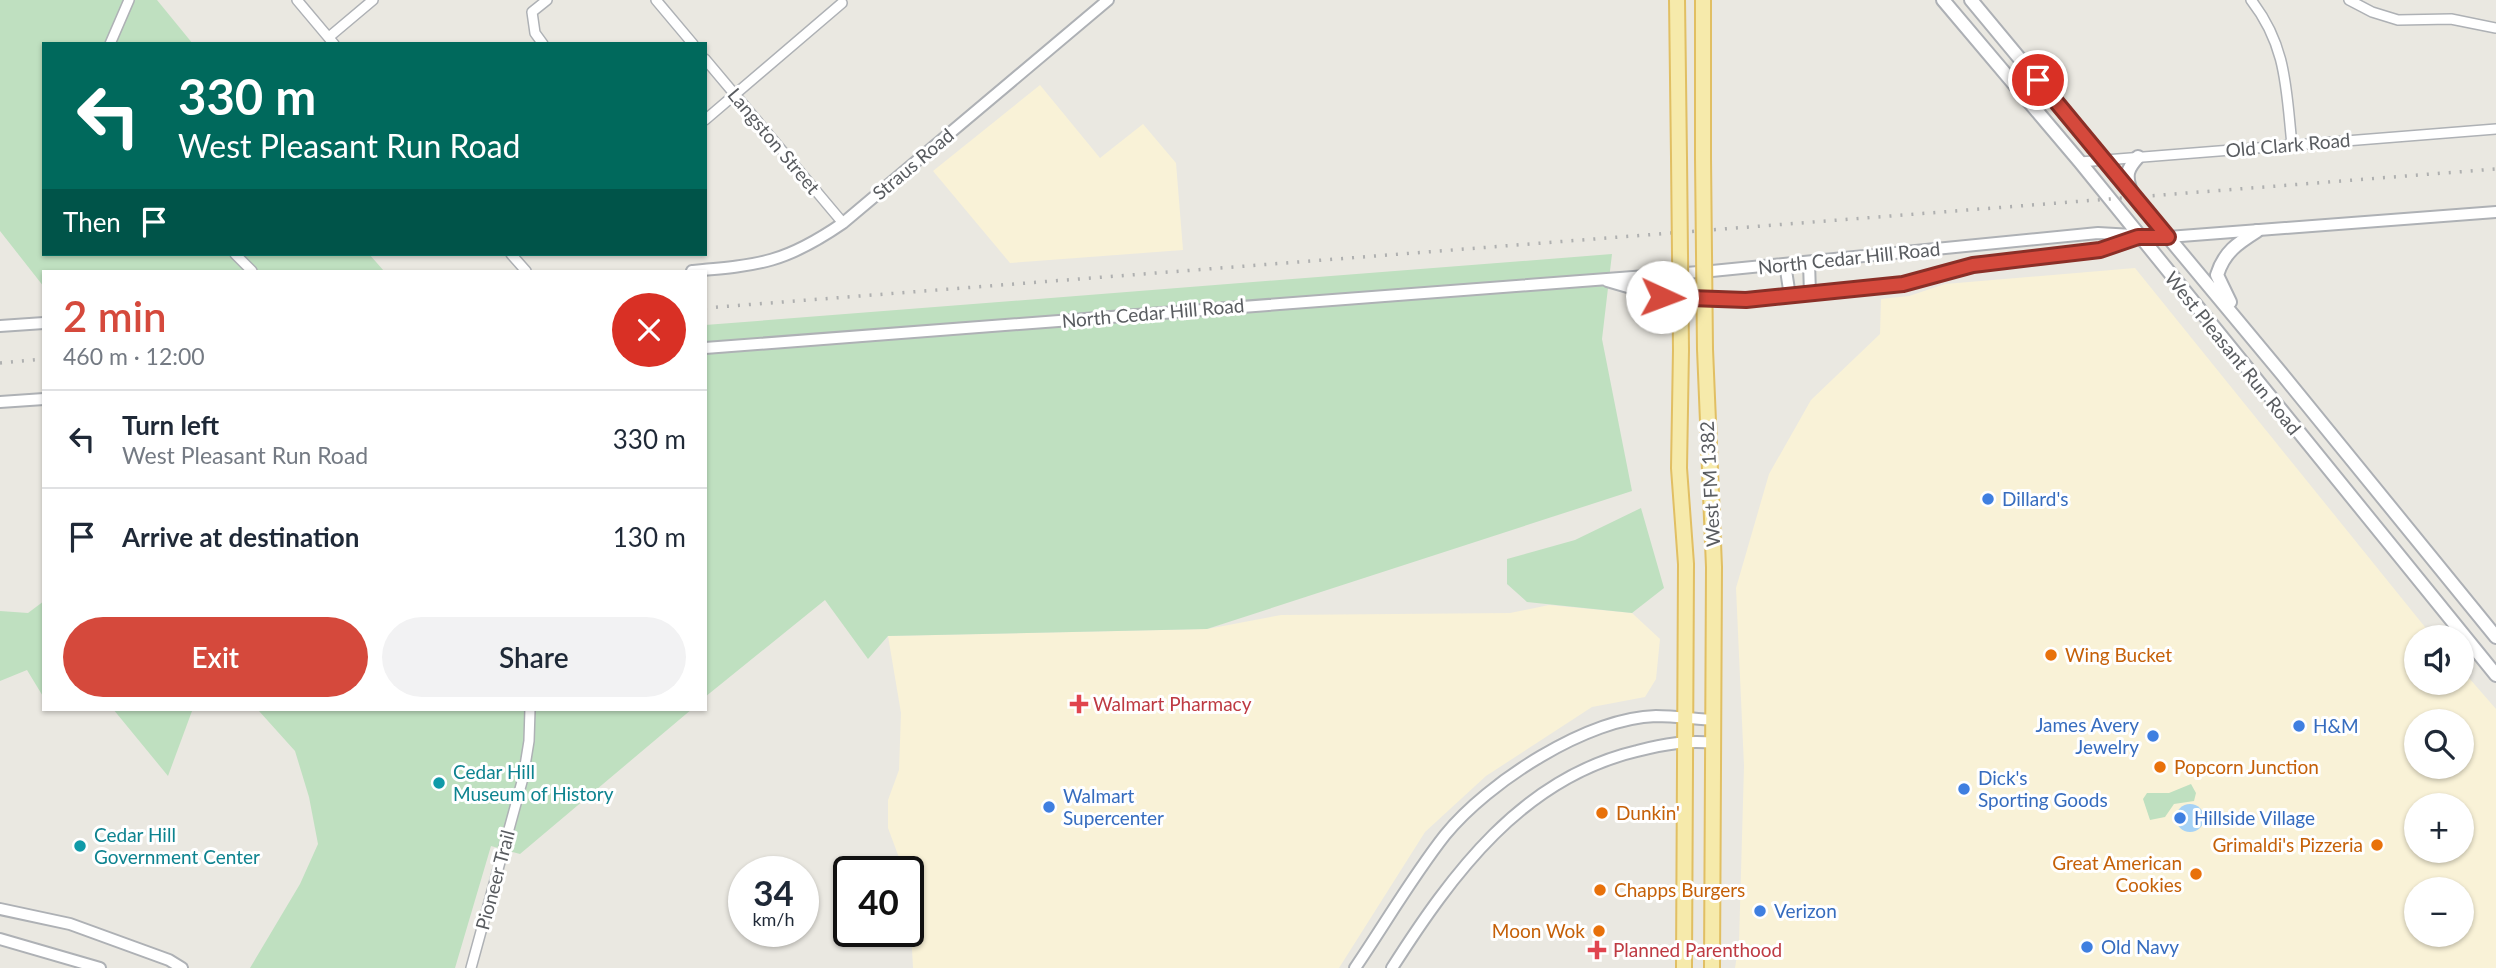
<!DOCTYPE html>
<html lang="en">
<head>
<meta charset="utf-8">
<style>
  :root { --surface:#fff; --page:#f2f2f3; --text:#1f2937; --muted:#747a83; --line:#e0e1e3; --accent:#d5493c }
  body { margin:0; font-family:Lato,sans-serif; background:var(--page); color:var(--text); height:100vh; display:flex; flex-direction:column; font-size:26px; white-space:nowrap }
  * { box-sizing:border-box; margin:0 }
  p { font-size:23px; color:var(--muted) }
  .icon { flex:none; width:38px; height:38px; fill:none; stroke:currentColor; stroke-width:2; stroke-linecap:round; stroke-linejoin:round }
  .map { position:relative; flex:1; overflow:hidden }
  .sheet { position:absolute; left:42px; top:270px; width:665px; height:441px; display:flex; flex-direction:column; background:var(--surface); border-radius:0px; box-shadow:0 2px 5px #0004 }
  .sheet>* { flex:none }
  .banner { position:absolute; left:42px; top:42px; width:665px; height:214px; border-radius:0px; box-shadow:0 2px 5px #0004; background:#00695c; color:#fff; overflow:hidden }
  .tools { position:absolute; left:2404px; top:625px; display:grid; gap:14px }
  .tools a { display:grid; place-items:center; width:70px; height:70px; border-radius:50%; background:var(--surface); box-shadow:0 2px 5px #0004; font-size:35px }
  .speed { position:absolute; left:728px; top:856px; display:flex; gap:14px; font-size:35px; font-weight:700; text-align:center }
  .speed>* { display:grid; place-content:center; width:91px; height:91px; border-radius:50%; background:var(--surface); box-shadow:0 2px 5px #0004; line-height:1 }
  .speed small { font-size:18px; font-weight:400 }
  .speed .limit { border:4px solid #111; border-radius:10px; background:#fff; color:#111 }
  .pin { position:absolute; display:grid; place-items:center; width:60px; height:60px; color:#fff; margin:-30px; border:4px solid #fff; border-radius:50%; box-shadow:0 2px 7px #0007 }
  .me { position:absolute; width:77px; margin:-38px; rotate:92deg; stroke-linejoin:round; filter:drop-shadow(0 0 5px #0008) }
  .turn { display:flex; align-items:center; gap:24px; height:147px; padding:0 21px; font-size:32px }
  .turn .icon { width:91px; height:91px; stroke-width:2.5 }
  .turn b { display:block; font-size:49px; line-height:60px }
  .then { display:flex; align-items:center; height:66px; padding:0 21px; background:#0003; gap:14px; font-size:26px }
  .round { display:grid; place-items:center; flex:none; width:74px; height:74px; border-radius:37px; background:var(--page) }
  .head { display:flex; align-items:center; justify-content:space-between; height:119px; padding:0 21px }
  h1 { font-size:42px; font-weight:600; line-height:52px; color:var(--accent) }
  .cta { display:flex; gap:14px; margin-top:auto; padding:14px 21px }
  .cta a { flex:1; height:80px; border-radius:42px; background:var(--accent); color:#fff; font-size:28px; font-weight:600; line-height:80px; text-align:center }
  .cta a+a { background:var(--page); color:var(--text) }
  ul { padding:0; list-style:none }
  li { display:flex; align-items:center; gap:21px; height:98px; padding:0 21px; border-top:2px solid var(--line) }
  li div { flex:1 }
  li b { display:block; font-size:26px }
  li em { font-style:normal }
  .map>svg:first-child { display:block }
  .commercial { fill:#f9f2d7; fill-rule:evenodd }
  .green { fill:#bfe0c0 }
  .water { fill:#a6d2f5 }
  .lines { fill:none; stroke-linecap:round; stroke-linejoin:round }
  .minor-casing { stroke:#aeb1b5; stroke-width:12 }
  .tertiary-casing { stroke:#aeb1b5; stroke-width:14 }
  .secondary-casing { stroke:#adb0b5; stroke-width:16 }
  .primary-casing { stroke:#e1bf63; stroke-width:18 }
  .minor { stroke:#fff; stroke-width:9 }
  .tertiary { stroke:#fff; stroke-width:10 }
  .secondary { stroke:#fff; stroke-width:12 }
  .primary { stroke:#f6eaab; stroke-width:14 }
  .rail { stroke:#afb0b0; stroke-width:3.5; stroke-dasharray:2 9; stroke-linecap:butt }
  .primary-bridge-casing { stroke:#e1bf63; stroke-width:18; stroke-linecap:butt }
  .primary-bridge { stroke:#f6eaab; stroke-width:14 }
  .route-casing { stroke:#8a2f27; stroke-width:18 }
  .route { stroke:#d5493c; stroke-width:12 }
  .shop-dot { fill:#3f7fe0; stroke:#fff; stroke-width:2.5 }
  .food-dot { fill:#e8710a; stroke:#fff; stroke-width:2.5 }
  .health-dot { fill:#e0444e; stroke:#fff; stroke-width:2.5 }
  .culture-dot { fill:#0f9aa8; stroke:#fff; stroke-width:2.5 }
  .labels { text-anchor:middle; stroke-width:6; stroke-linejoin:round; paint-order:stroke }
  .street-label { font-size:19px; fill:#595c60; stroke:#fff }
  .shop-label { font-size:19px; fill:#366cbe; stroke:#fff; text-anchor:start }
  .food-label { font-size:19px; fill:#c56008; stroke:#fff; text-anchor:start }
  .health-label { font-size:19px; fill:#be3a42; stroke:#fff; text-anchor:start }
  .culture-label { font-size:19px; fill:#0d838f; stroke:#fff; text-anchor:start }
</style>
</head>
<body>
<div class="map">
<svg width="2496" height="968" viewBox="0 0 2496 968">
  <rect width="100%" height="100%" fill="#eae8e1"/>
  <path class="commercial" d="M1040,85L1100,158L1143,124L1176,163L1183,250L1010,263L933,171Z
    M2135,268L2433,637H2417V682H2462V670L2496,709V968H1735L1739,943L1744,766L1736,588L1769,474L1811,400L1880,334L1881,299L1909,296L1945,284ZM2417,721H2462V766H2417ZM2417,805H2462V850H2417ZM2417,889H2462V934H2417Z
    M1549,605L1632,613L1660,639L1656,679L1645,697L1592,707L1486,776L1425,832L1339,968H913L908,872L904,871L888,828V800L899,770L901,713L888,636L1207,629L1281,615L1510,613Z"/>
  <path class="green" d="M0,0H157L193,44H44V254H369L384,271H44V287L0,231Z
    M1612,254L1602,339L1632,491L1207,629L888,636L868,659L825,600L705,697V325Z
    M1641,508L1664,588L1632,613L1527,602L1507,584V559L1575,540Z
    M44,601V698L27,670L0,681V611L28,613Z
    M113,709H692L520,854L491,846L455,968H250L300,884L318,844L309,797L295,751L259,711H192L168,776Z
    M2191,784L2196,793L2194,801L2174,804L2165,817L2150,820L2143,799L2147,793H2169Z"/>
  <path class="water" d="M2176 818a14 14 0 1 1 28 0a14 14 0 1 1-28 0Z"/>
  <g class="lines">
    <defs>
      <path id="minor" d="M297,0L334,44
        M656,0L693,44
        M2251,0C2287,46 2286,89 2292,145
        M2349,0L2372,12L2398,20L2451,19L2496,28
        M329,37L373,0
        M110,44L129,0
        M543,44L535,33L532,12L547,0
        M705,59L843,223
        M705,120L842,3
        M2080,162L2496,129
        M235,254L252,271
        M511,254L526,271
        M471,968L523,778L529,741L530,709"/>
      <path id="tertiary" d="M1809,262L1810,294
        M1785,264L1790,296
        M692,271C760,265 785,263 843,223L1108,0
        M1607,281L1662,297L1746,301L1903,284L1973,265L2100,250L2132,239
        M0,326L44,323
        M705,348L1712,271L2098,233L2168,237L2496,212
        M0,402L44,399
        M0,909L70,924L169,960L182,968
        M0,939L100,968
        M1355,968C1385,924 1412,877 1445,835C1488,782 1587,718 1656,716C1675,716 1695,719 1715,720
        M1392,968C1452,874 1522,778 1637,751C1664,744 1687,740 1715,743"/>
      <path id="secondary" d="M1943,0L2080,162L2496,675
        M1971,0L2282,374L2496,637
        M2131,191C2125,175 2127,169 2138,157
        M2230,302L2217,275C2224,252 2238,243 2257,231"/>
      <path id="primary" d="M1677,0L1679,157
        M1703,0V158
        M1705,349L1714,567L1712,968
        M1681,350L1679,468L1686,564L1684,968"/>
    </defs>
    <use href="#minor" class="minor-casing"/>
    <use href="#tertiary" class="tertiary-casing"/>
    <use href="#secondary" class="secondary-casing"/>
    <use href="#primary" class="primary-casing"/>
    <use href="#minor" class="minor"/>
    <use href="#tertiary" class="tertiary"/>
    <use href="#secondary" class="secondary"/>
    <use href="#primary" class="primary"/>
    <path class="rail" d="M705,308L2496,169
      M0,363L44,359"/>
    <defs>
      <path id="primary-bridge" d="M1679,157L1681,350
        M1703,158L1705,349"/>
    </defs>
    <use href="#primary-bridge" class="primary-bridge-casing"/>
    <use href="#primary-bridge" class="primary-bridge"/>
  </g>
  <g class="lines">
    <defs>
      <path id="route" d="M1662,297L1746,300L1903,284L1973,265L2100,250L2138,237H2168L2038,80"/>
    </defs>
    <use href="#route" class="route-casing"/>
    <use href="#route" class="route"/>
  </g>
  <g class="shop-dot">
    <circle cx="1988" cy="499" r="7"/>
    <circle cx="2299" cy="726" r="7"/>
    <circle cx="2153" cy="736" r="7"/>
    <circle cx="1964" cy="789" r="7"/>
    <circle cx="1049" cy="807" r="7"/>
    <circle cx="2180" cy="818" r="7"/>
    <circle cx="1760" cy="911" r="7"/>
    <circle cx="2087" cy="947" r="7"/>
  </g>
  <g class="food-dot">
    <circle cx="2051" cy="655" r="7"/>
    <circle cx="2160" cy="767" r="7"/>
    <circle cx="1602" cy="813" r="7"/>
    <circle cx="2377" cy="845" r="7"/>
    <circle cx="2196" cy="874" r="7"/>
    <circle cx="1600" cy="890" r="7"/>
    <circle cx="1599" cy="931" r="7"/>
  </g>
  <g class="health-dot">
    <path d="M1075.5 693.5h7v7h7v7h-7v7h-7v-7h-7v-7h7z"/>
    <path d="M1593.5 939.5h7v7h7v7h-7v7h-7v-7h-7v-7h7z"/>
  </g>
  <g class="culture-dot">
    <circle cx="439" cy="783" r="7"/>
    <circle cx="80" cy="846" r="7"/>
  </g>
  <g class="labels">
    <g class="street-label">
      <text transform="translate(774 141) rotate(50)" y="7">Langston Street</text>
      <text transform="translate(2288 145) rotate(-5)" y="7">Old Clark Road</text>
      <text transform="translate(913 164) rotate(-40)" y="7">Straus Road</text>
      <text transform="translate(1849 258) rotate(-6)" y="7">North Cedar Hill Road</text>
      <text transform="translate(1153 313) rotate(-5)" y="7">North Cedar Hill Road</text>
      <text transform="translate(2233 353) rotate(51)" y="7">West Pleasant Run Road</text>
      <text transform="translate(1710 484) rotate(-93)" y="7">West FM 1382</text>
      <text transform="translate(495 880) rotate(-75)" y="7">Pioneer Trail</text>
    </g>
    <g class="shop-label">
      <text x="2002" y="506">Dillard's</text>
      <text x="2139" y="732" text-anchor="end">James Avery<tspan x="2139" dy="22">Jewelry</tspan></text>
      <text x="2313" y="733">H&amp;M</text>
      <text x="1978" y="785">Dick's<tspan x="1978" dy="22">Sporting Goods</tspan></text>
      <text x="1063" y="803">Walmart<tspan x="1063" dy="22">Supercenter</tspan></text>
      <text x="2194" y="825">Hillside Village</text>
      <text x="1774" y="918">Verizon</text>
      <text x="2101" y="954">Old Navy</text>
    </g>
    <g class="food-label">
      <text x="2065" y="662">Wing Bucket</text>
      <text x="2174" y="774">Popcorn Junction</text>
      <text x="1616" y="820">Dunkin'</text>
      <text x="2363" y="852" text-anchor="end">Grimaldi's Pizzeria</text>
      <text x="2182" y="870" text-anchor="end">Great American<tspan x="2182" dy="22">Cookies</tspan></text>
      <text x="1614" y="897">Chapps Burgers</text>
      <text x="1585" y="938" text-anchor="end">Moon Wok</text>
    </g>
    <g class="health-label">
      <text x="1093" y="711">Walmart Pharmacy</text>
      <text x="1613" y="957">Planned Parenthood</text>
    </g>
    <g class="culture-label">
      <text x="453" y="779">Cedar Hill<tspan x="453" dy="22">Museum of History</tspan></text>
      <text x="94" y="842">Cedar Hill<tspan x="94" dy="22">Government Center</tspan></text>
    </g>
  </g>
</svg>
<div class="tools">
<a><svg class="icon" aria-label="sound" viewBox="0 0 24 24"><path d="M4 9h4l5-4v14l-5-4H4zM17 9q2 3 0 6"/></svg></a>
<a><svg class="icon" aria-label="search" viewBox="0 0 24 24"><circle cx="10" cy="10" r="6"/><path d="M15 15l6 6"/></svg></a>
<a>+</a>
<a>−</a>
</div>
<div class="speed"><div>34<small>km/h</small></div><div class="limit">40</div></div>
<div class="pin" style="left:2038px;top:80px;background:#d93025"><svg class="icon" aria-label="arrive" viewBox="0 0 24 24"><path d="M6 21V4h12l-3 4 3 4H6"/></svg></div>
<svg class="me" style="left:1662px;top:297px" viewBox="-20 -20 40 40"><circle r="19" fill="#fff"/><path d="M0-13L10 11 0 6-10 11z" fill="#d5493c"/></svg>
<div class="banner">
<div class="turn"><svg class="icon" aria-label="left" viewBox="0 0 24 24"><path d="M17 20v-9H6M10 6l-5 5 5 5"/></svg><div><b>330 m</b>West Pleasant Run Road</div></div>
<div class="then">Then<svg class="icon" aria-label="arrive" viewBox="0 0 24 24"><path d="M6 21V4h12l-3 4 3 4H6"/></svg></div>
</div>
<section class="sheet">
<div class="head"><div><h1>2 min</h1><p>460 m · 12:00</p></div><a class="round" style="background:#d93025;color:#fff"><svg class="icon" aria-label="close" viewBox="0 0 24 24"><path d="M6 6l12 12M18 6L6 18"/></svg></a></div>
<ul>
<li><svg class="icon" aria-label="left" viewBox="0 0 24 24"><path d="M17 20v-9H6M10 6l-5 5 5 5"/></svg><div><b>Turn left</b><p>West Pleasant Run Road</p></div><em>330 m</em></li>
<li><svg class="icon" aria-label="arrive" viewBox="0 0 24 24"><path d="M6 21V4h12l-3 4 3 4H6"/></svg><div><b>Arrive at destination</b></div><em>130 m</em></li>
</ul>
<div class="cta"><a>Exit</a><a>Share</a></div>
</section>
</div>
</body>
</html>
